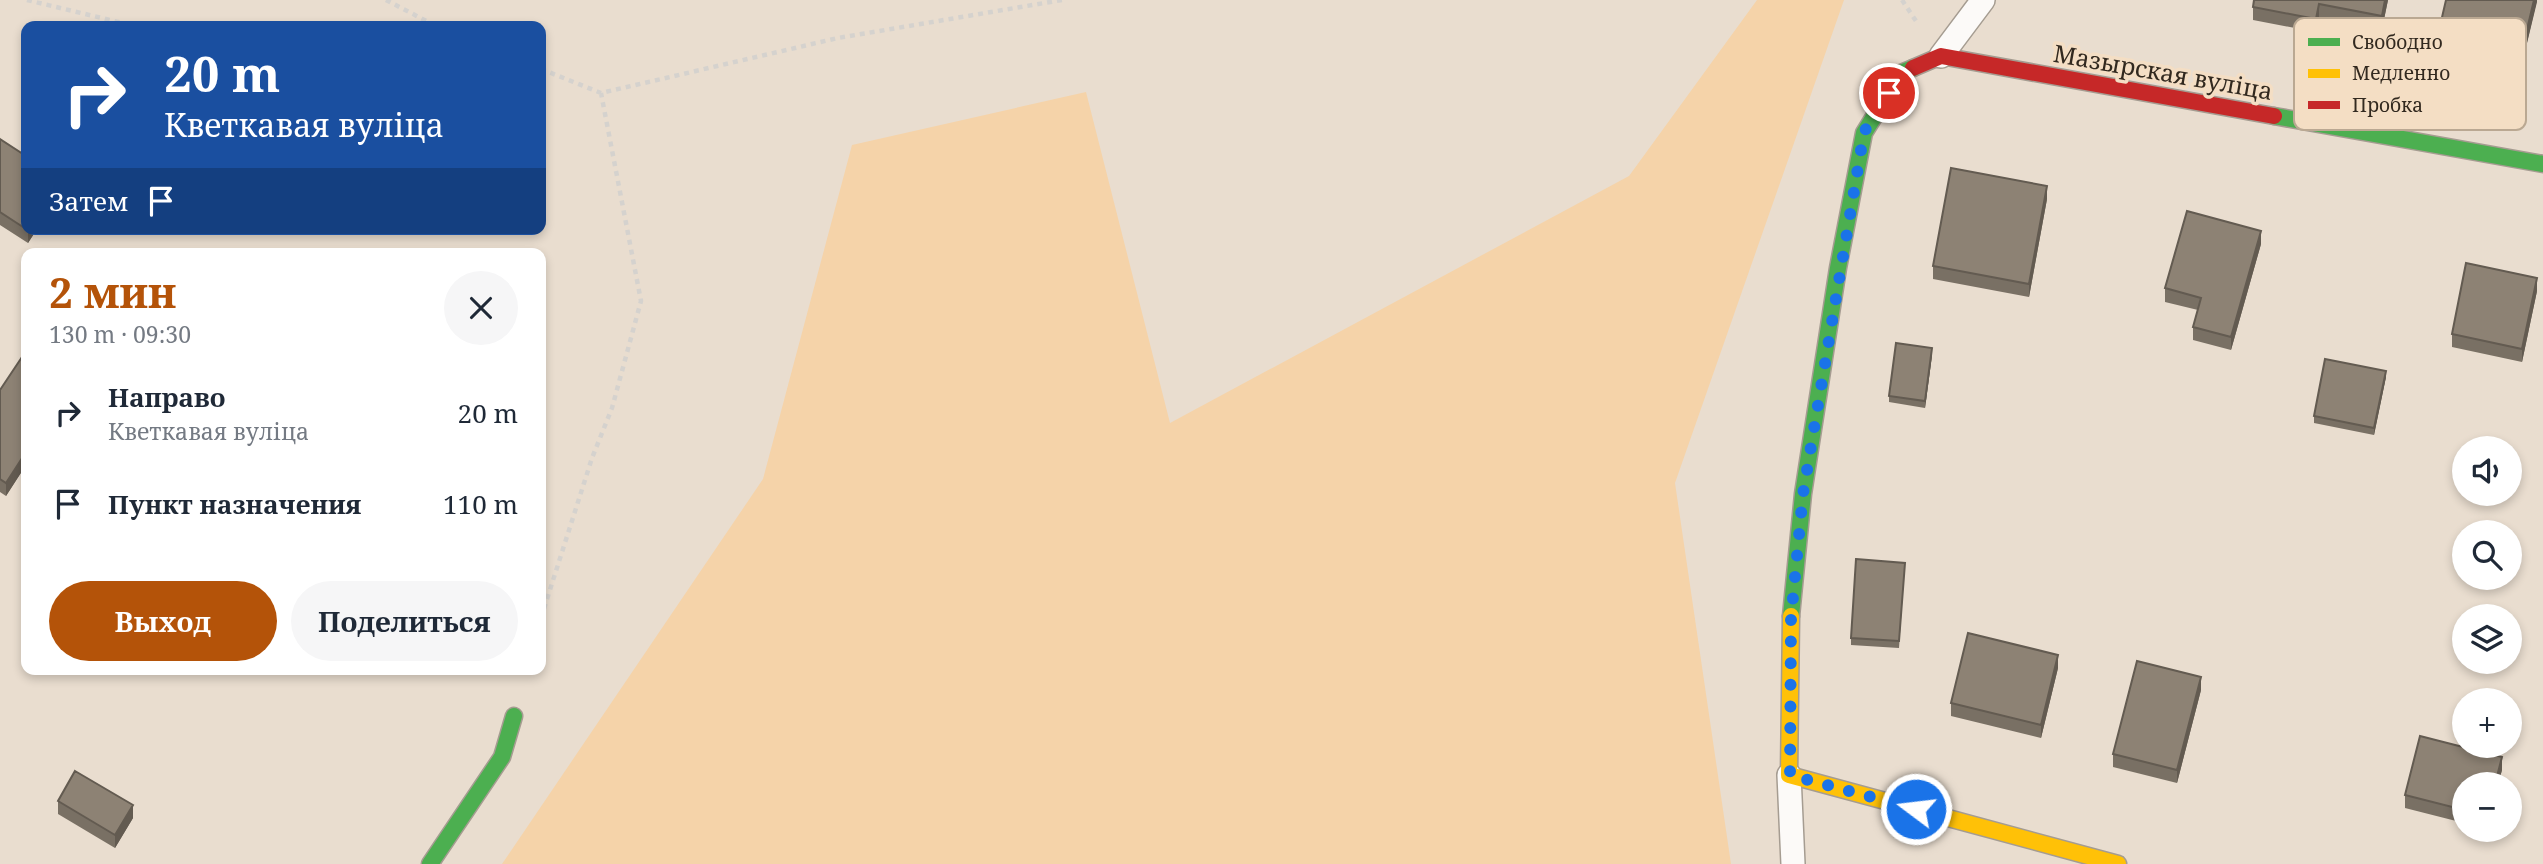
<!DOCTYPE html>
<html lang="ru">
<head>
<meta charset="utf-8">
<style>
  :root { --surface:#fff; --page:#f6f6f7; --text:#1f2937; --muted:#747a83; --accent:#b45309 }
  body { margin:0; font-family:"Noto Serif",serif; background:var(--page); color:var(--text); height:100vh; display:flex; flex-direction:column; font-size:26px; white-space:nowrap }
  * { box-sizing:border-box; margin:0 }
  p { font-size:23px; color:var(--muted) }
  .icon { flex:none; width:38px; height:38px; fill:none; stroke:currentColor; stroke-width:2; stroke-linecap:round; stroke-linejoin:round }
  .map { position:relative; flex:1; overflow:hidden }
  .details { position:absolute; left:21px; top:248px; width:525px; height:427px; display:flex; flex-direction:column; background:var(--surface); border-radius:14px; box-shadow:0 4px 10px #0003 }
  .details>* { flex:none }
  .top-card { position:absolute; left:21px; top:21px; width:525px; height:214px; border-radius:14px; box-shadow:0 4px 10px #0003; background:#1a4fa0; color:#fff; overflow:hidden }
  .buttons { position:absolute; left:2452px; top:436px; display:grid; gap:14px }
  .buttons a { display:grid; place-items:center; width:70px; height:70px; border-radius:50%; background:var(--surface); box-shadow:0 4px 10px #0003; font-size:35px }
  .pin { position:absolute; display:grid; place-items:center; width:60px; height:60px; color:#fff; margin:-30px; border:4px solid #fff; border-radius:50%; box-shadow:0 2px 7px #0007 }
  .me { position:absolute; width:77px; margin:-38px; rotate:285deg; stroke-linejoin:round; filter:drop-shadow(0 0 5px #0008) }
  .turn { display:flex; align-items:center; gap:24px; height:147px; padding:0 28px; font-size:32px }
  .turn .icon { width:91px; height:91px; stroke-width:2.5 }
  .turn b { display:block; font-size:49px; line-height:60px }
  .then { display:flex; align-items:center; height:66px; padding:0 28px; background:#0003; gap:14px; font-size:26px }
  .round { display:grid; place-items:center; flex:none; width:74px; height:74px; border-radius:37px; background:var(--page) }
  .head { display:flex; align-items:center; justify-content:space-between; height:119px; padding:0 28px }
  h1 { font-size:42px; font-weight:700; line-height:52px; color:var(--accent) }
  .button { display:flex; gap:14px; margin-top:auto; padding:14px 28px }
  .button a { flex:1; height:80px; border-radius:42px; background:var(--accent); color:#fff; font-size:28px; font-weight:700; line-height:80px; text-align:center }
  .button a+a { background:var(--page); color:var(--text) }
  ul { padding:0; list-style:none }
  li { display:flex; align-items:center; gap:21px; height:91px; padding:0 28px }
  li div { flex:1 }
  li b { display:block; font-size:26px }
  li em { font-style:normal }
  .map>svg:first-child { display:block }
  .green { fill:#f5d3a9 }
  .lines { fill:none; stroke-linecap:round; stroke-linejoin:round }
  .lane-casing { stroke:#a59c91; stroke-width:26 }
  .fast-casing { stroke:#a59c91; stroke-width:19 }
  .slow-casing { stroke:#a59c91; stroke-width:19 }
  .jam-casing { stroke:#a59c91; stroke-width:19 }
  .path { stroke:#d5d2ce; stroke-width:4.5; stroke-dasharray:5 5; stroke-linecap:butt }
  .lane { stroke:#fcfaf8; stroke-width:23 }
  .fast { stroke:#4caf50; stroke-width:16 }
  .slow { stroke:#ffc107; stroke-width:16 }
  .jam { stroke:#c62828; stroke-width:16 }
  .wall { fill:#797064 }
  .shaded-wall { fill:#635b51 }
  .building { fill:#8d8274; stroke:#635b51; stroke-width:2 }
  .route { stroke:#1a73e8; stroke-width:12; stroke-dasharray:0 21.6 }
  .labels { text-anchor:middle; stroke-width:7; stroke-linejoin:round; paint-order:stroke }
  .street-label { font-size:24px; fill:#32291f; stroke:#f4dec4 }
  .key { fill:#f4dec4; stroke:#baa892; stroke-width:2 }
  .key-label { font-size:19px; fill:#32291f }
</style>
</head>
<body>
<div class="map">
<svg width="2543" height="864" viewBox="0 0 2543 864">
  <rect width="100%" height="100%" fill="#e9ddcf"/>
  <path class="green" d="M1757,0H1844L1675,483L1731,864H502L763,479L852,145L1086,92L1170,423L1629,176Z"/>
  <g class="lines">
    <defs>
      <path id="lane" d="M1941,56L1983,0
        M1789,775L1793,864"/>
      <path id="fast" d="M2274,116L2543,164
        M1791,616L1803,494L1838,268L1864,133L1901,73L1913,68
        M430,864L502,757L514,716"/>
      <path id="slow" d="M1791,616L1789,775L2118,864"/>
      <path id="jam" d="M1913,68L1941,56L2274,116"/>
    </defs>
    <use href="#lane" class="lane-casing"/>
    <use href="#fast" class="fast-casing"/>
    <use href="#slow" class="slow-casing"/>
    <use href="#jam" class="jam-casing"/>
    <path class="path" d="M27,0L135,26
      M386,0L436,26
      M1902,0L1918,24
      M541,69L601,93L838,38L1062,0
      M541,618L592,458L612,408L641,301L601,93"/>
    <use href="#lane" class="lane"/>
    <use href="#fast" class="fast"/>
    <use href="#slow" class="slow"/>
    <use href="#jam" class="jam"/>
  </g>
  <path class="wall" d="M2388,0L2382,29L2319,17L2316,32L2253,20V7Z
    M2537,0L2520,72L2437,53V39Z
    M0,139L26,229H37L28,243L0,225Z
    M2047,199L2029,297L1933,279V266Z
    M2261,244L2231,350L2193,340V327L2198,310L2165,302V288Z
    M2537,291L2522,362L2452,347V334Z
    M26,352V465L6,496L0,492V390Z
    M1932,355L1925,408L1889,402V396Z
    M2386,377L2374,435L2314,423V416Z
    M1905,563L1899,648L1851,645V638Z
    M2058,668L2041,738L1951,716V703Z
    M2201,690L2177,783L2113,767V754Z
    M2502,770L2498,784H2464V823L2405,808V795Z
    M58,801L133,818L115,848L58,814Z"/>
  <path class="shaded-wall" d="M2385,0H2388L2382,29V16Z
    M2534,0H2537V2L2520,72V59Z
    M2319,4V17L2316,32V19Z
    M2047,186V199L2029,297V284Z
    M29,229H37L28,243V230Z
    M2261,231V244L2231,350V337Z
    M2537,278V291L2522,362V349Z
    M1932,348V355L1925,408V401Z
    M2386,371V377L2374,435V428Z
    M26,452V465L6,496V483Z
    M2058,655V668L2041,738V725Z
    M2201,677V690L2177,783V770Z
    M2502,757V770L2498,784H2495Z
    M133,805V818L115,848V835Z"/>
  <path class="building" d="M2254,0H2385L2382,16L2319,4L2316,19L2253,7Z
    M2446,0H2534L2520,59L2437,39Z
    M0,139L26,156V229L0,212Z
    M1951,168L2047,186L2029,284L1933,266Z
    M2187,211L2261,231L2231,337L2193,327L2201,298L2165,288Z
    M2466,263L2537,278L2522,349L2452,334Z
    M1896,343L1932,348L1925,401L1889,396Z
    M26,351V452L6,483L0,479V390Z
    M2325,359L2386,371L2374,428L2314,416Z
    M1856,559L1905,563L1899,641L1851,638Z
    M1968,633L2058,655L2041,725L1951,703Z
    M2137,661L2201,677L2177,770L2113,754Z
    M2420,736L2502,757L2495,784H2464V810L2405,795Z
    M75,771L133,805L115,835L58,801Z"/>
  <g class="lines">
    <path class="route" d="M1889,93L1864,132L1803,494L1791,618L1790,775L1916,809"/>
  </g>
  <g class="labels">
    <g class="street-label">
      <text transform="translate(2163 73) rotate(10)" y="8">Мазырская вуліца</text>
    </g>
  </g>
  <rect x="2294" y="18" width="232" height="112" rx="10" class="key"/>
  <rect x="2308" y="38" width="32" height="8" fill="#4caf50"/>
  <rect x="2308" y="69" width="32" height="9" fill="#ffc107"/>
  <rect x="2308" y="101" width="32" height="8" fill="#c62828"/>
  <g class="key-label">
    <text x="2352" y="49">Свободно</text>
    <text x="2352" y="80">Медленно</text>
    <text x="2352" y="112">Пробка</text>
  </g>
</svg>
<div class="buttons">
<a><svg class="icon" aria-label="sound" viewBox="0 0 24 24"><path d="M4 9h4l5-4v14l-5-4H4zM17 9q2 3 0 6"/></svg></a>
<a><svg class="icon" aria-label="search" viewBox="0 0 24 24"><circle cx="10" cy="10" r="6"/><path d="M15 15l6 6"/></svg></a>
<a><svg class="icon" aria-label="layers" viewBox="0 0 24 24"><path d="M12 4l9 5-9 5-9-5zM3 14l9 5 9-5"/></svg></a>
<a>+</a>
<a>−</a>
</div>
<div class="pin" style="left:1889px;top:93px;background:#d93025"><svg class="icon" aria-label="arrive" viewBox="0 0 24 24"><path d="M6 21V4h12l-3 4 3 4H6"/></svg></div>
<svg class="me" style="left:1916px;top:809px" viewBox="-20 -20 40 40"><circle r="17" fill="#1a73e8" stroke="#fff" stroke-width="3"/><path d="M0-11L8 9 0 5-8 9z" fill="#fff"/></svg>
<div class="top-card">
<div class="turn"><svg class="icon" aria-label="right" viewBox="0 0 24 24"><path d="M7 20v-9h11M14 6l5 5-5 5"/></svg><div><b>20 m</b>Кветкавая вуліца</div></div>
<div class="then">Затем<svg class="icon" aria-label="arrive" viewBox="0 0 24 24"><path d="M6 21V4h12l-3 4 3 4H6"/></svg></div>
</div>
<section class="details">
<div class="head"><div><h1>2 мин</h1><p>130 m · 09:30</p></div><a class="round"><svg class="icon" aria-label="close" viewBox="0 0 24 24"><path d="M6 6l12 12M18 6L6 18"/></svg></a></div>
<ul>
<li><svg class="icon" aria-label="right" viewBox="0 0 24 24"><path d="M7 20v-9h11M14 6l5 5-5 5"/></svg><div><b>Направо</b><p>Кветкавая вуліца</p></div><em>20 m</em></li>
<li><svg class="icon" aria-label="arrive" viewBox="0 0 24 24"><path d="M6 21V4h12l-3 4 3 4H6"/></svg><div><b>Пункт назначения</b></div><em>110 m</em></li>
</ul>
<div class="button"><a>Выход</a><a>Поделиться</a></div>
</section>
</div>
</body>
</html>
